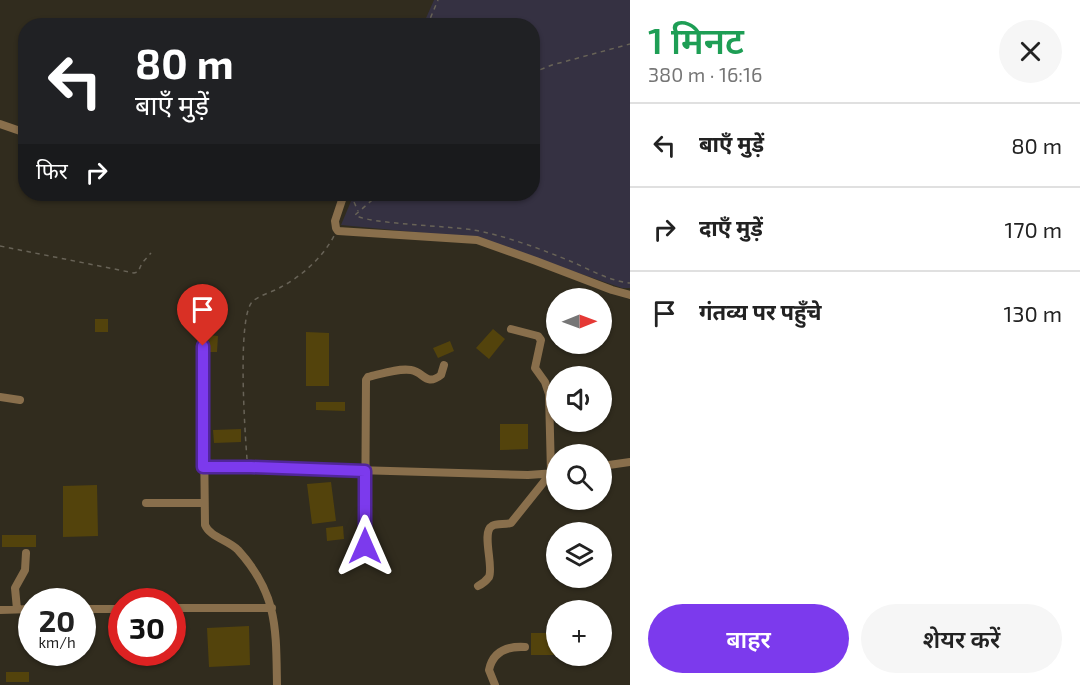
<!DOCTYPE html>
<html lang="hi">
<head>
<meta charset="utf-8">
<style>
  :root { --surface:#fff; --page:#f6f6f6; --text:#222; --muted:#767676; --line:#e0e0e0; --accent:#7c3aed }
  body { margin:0; font-family:"Exo 2","Noto Sans Devanagari",sans-serif; background:var(--page); color:var(--text); height:100vh; display:flex; flex-direction:column; font-size:22px; white-space:nowrap }
  * { box-sizing:border-box; margin:0 }
  p { font-size:20px; color:var(--muted) }
  .icon { flex:none; width:33px; height:33px; fill:none; stroke:currentColor; stroke-width:2; stroke-linecap:round; stroke-linejoin:round }
  .map { position:relative; flex:1; overflow:hidden }
  .panel { display:flex; flex-direction:column; background:var(--surface); width:450px }
  .panel>* { flex:none }
  .banner { position:absolute; left:18px; top:18px; width:522px; height:183px; border-radius:24px; box-shadow:0 2px 4px #0004; background:#202124; color:#fff; overflow:hidden }
  .needle { width:39px; rotate:89deg }
  .fabs { position:absolute; left:546px; top:288px; display:grid; gap:12px }
  .fabs a { display:grid; place-items:center; width:66px; height:66px; border-radius:50%; background:var(--surface); box-shadow:0 2px 4px #0004; font-size:30px }
  .speed { position:absolute; left:18px; top:588px; display:flex; gap:12px; font-size:30px; font-weight:700; text-align:center }
  .speed>* { display:grid; place-content:center; width:78px; height:78px; border-radius:50%; background:var(--surface); box-shadow:0 2px 4px #0004; line-height:1 }
  .speed small { font-size:15px; font-weight:400 }
  .speed .limit { border:9px solid #d22; background:#fff; color:#111 }
  .pin { position:absolute; display:grid; place-items:center; width:51px; height:51px; color:#fff; margin:-62px -26px; border-radius:50% 50% 50% 0; rotate:-45deg; box-shadow:0 0 6px #0007 }
  .pin .icon { rotate:45deg }
  .me { position:absolute; width:66px; margin:-33px; rotate:0deg; stroke-linejoin:round; filter:drop-shadow(0 0 4px #0008) }
  .turn { display:flex; align-items:center; gap:21px; height:126px; padding:0 18px; font-size:27px }
  .turn .icon { width:78px; height:78px; stroke-width:2.5 }
  .turn b { display:block; font-size:42px; line-height:51px }
  .then { display:flex; align-items:center; height:57px; padding:0 18px; background:#0003; gap:12px; font-size:22px }
  .round { display:grid; place-items:center; flex:none; width:63px; height:63px; border-radius:32px; background:var(--page) }
  .overview { display:flex; align-items:center; justify-content:space-between; height:102px; padding:0 18px }
  h1 { font-size:36px; font-weight:600; line-height:45px; color:#1e9e55 }
  .cta { display:flex; gap:12px; margin-top:auto; padding:12px 18px }
  .cta a { flex:1; height:69px; border-radius:36px; background:var(--accent); color:#fff; font-size:24px; font-weight:600; line-height:69px; text-align:center }
  .cta a+a { background:var(--page); color:var(--text) }
  ul { padding:0; list-style:none }
  li { display:flex; align-items:center; gap:18px; height:84px; padding:0 18px; border-top:2px solid var(--line) }
  li div { flex:1 }
  li b { display:block; font-size:22px }
  li em { font-style:normal }
  main { display:flex; flex:1; min-height:0 }
  .map>svg:first-child { display:block }
  .industrial { fill:#353142 }
  .building { fill:#53430c }
  .lines { fill:none; stroke-linecap:round; stroke-linejoin:round }
  .path { stroke:#686357; stroke-width:1.5; stroke-dasharray:4.5 4.5; stroke-linecap:butt }
  .minor { stroke:#896f4c; stroke-width:8 }
  .route-casing { stroke:#51269a; stroke-width:15 }
  .route { stroke:#7c3aed; stroke-width:10 }
</style>
</head>
<body>
<main>
<div class="map">
<svg width="630" height="685" viewBox="0 0 630 685">
  <rect width="100%" height="100%" fill="#312c1e"/>
  <path class="industrial" d="M434,0H630V288H622L476,238L341,225L354,194H532V26L423,25Z"/>
  <path class="building" d="M95,319H108V332H95Z
    M493,329L505,339L489,359L476,348Z
    M306,332L329,333V386H306Z
    M208,335L218,336L217,352H207Z
    M450,341L454,351L438,358L433,348Z
    M316,402H345V411L316,410Z
    M500,424H528V449L500,450Z
    M241,429V442L214,443L213,430Z
    M331,482L336,521L312,524L307,484Z
    M97,485L98,536L63,537V486Z
    M343,526L344,539L327,541L326,528Z
    M2,535H36V547H2Z
    M249,626L250,665L209,667L207,628Z
    M531,633H556V655H531Z
    M6,672H29V682H6Z"/>
  <g class="lines">
    <path class="path" d="M427,26L438,0
      M532,73L552,65L630,44
      M358,194L354,202L358,211
      M379,194L355,215C367,224 452,226 473,230C500,234 544,250 570,261C589,269 609,281 630,283
      M0,246L134,273L138,272L142,263L151,253
      M247,459C245,433 237,319 252,302C259,295 273,292 281,287C302,276 323,257 334,236"/>
    <path class="minor" d="M0,124L26,133
      M344,194L335,221L336,228L338,231L477,240L536,261L612,290L630,295
      M203,346L205,525C210,537 228,540 238,550C278,594 276,629 277,685
      M0,397L20,400
      M602,466L630,462
      M203,467H251L528,475L556,473
      M146,503H203
      M365,546L366,380L368,377C381,374 398,368 411,370C424,372 426,387 441,375L444,365
      M478,586C482,584 486,581 489,577C494,566 481,532 492,526C497,523 505,525 511,523L551,473L549,394L545,382L535,368L541,340L538,336L511,329
      M172,608H272
      M17,609L15,588L25,570L26,553
      M82,609H122
      M0,610L32,609
      M495,685L489,670C493,651 508,646 525,647"/>
  </g>
  <g class="lines">
    <defs>
      <path id="route" d="M203,346V467H251L365,471V546"/>
    </defs>
    <use href="#route" class="route-casing"/>
    <use href="#route" class="route"/>
  </g>
</svg>
<div class="fabs">
<a><svg class="needle" viewBox="-14 -14 28 28"><path d="M0-13l5 13h-10z" fill="#e53935"/><path d="M0 13l5-13h-10z" fill="#767676"/></svg></a>
<a><svg class="icon" aria-label="sound" viewBox="0 0 24 24"><path d="M4 9h4l5-4v14l-5-4H4zM17 9q2 3 0 6"/></svg></a>
<a><svg class="icon" aria-label="search" viewBox="0 0 24 24"><circle cx="10" cy="10" r="6"/><path d="M15 15l6 6"/></svg></a>
<a><svg class="icon" aria-label="layers" viewBox="0 0 24 24"><path d="M12 4l9 5-9 5-9-5zM3 14l9 5 9-5"/></svg></a>
<a>+</a>
</div>
<div class="speed"><div>20<small>km/h</small></div><div class="limit">30</div></div>
<div class="pin" style="left:203px;top:346px;background:#d93025"><svg class="icon" aria-label="arrive" viewBox="0 0 24 24"><path d="M6 21V4h12l-3 4 3 4H6"/></svg></div>
<svg class="me" style="left:365px;top:546px" viewBox="-20 -20 40 40"><path d="M0-17L14 15 0 8-14 15z" fill="#7c3aed" stroke="#fff" stroke-width="4"/></svg>
<div class="banner">
<div class="turn"><svg class="icon" aria-label="left" viewBox="0 0 24 24"><path d="M17 20v-9H6M10 6l-5 5 5 5"/></svg><div><b>80 m</b>बाएँ मुड़ें</div></div>
<div class="then">फिर<svg class="icon" aria-label="right" viewBox="0 0 24 24"><path d="M7 20v-9h11M14 6l5 5-5 5"/></svg></div>
</div>
</div>
<section class="panel">
<div class="overview"><div><h1>1 मिनट</h1><p>380 m · 16:16</p></div><a class="round"><svg class="icon" aria-label="close" viewBox="0 0 24 24"><path d="M6 6l12 12M18 6L6 18"/></svg></a></div>
<ul>
<li><svg class="icon" aria-label="left" viewBox="0 0 24 24"><path d="M17 20v-9H6M10 6l-5 5 5 5"/></svg><div><b>बाएँ मुड़ें</b></div><em>80 m</em></li>
<li><svg class="icon" aria-label="right" viewBox="0 0 24 24"><path d="M7 20v-9h11M14 6l5 5-5 5"/></svg><div><b>दाएँ मुड़ें</b></div><em>170 m</em></li>
<li><svg class="icon" aria-label="arrive" viewBox="0 0 24 24"><path d="M6 21V4h12l-3 4 3 4H6"/></svg><div><b>गंतव्य पर पहुँचे</b></div><em>130 m</em></li>
</ul>
<div class="cta"><a>बाहर</a><a>शेयर करें</a></div>
</section>
</main>
</body>
</html>
